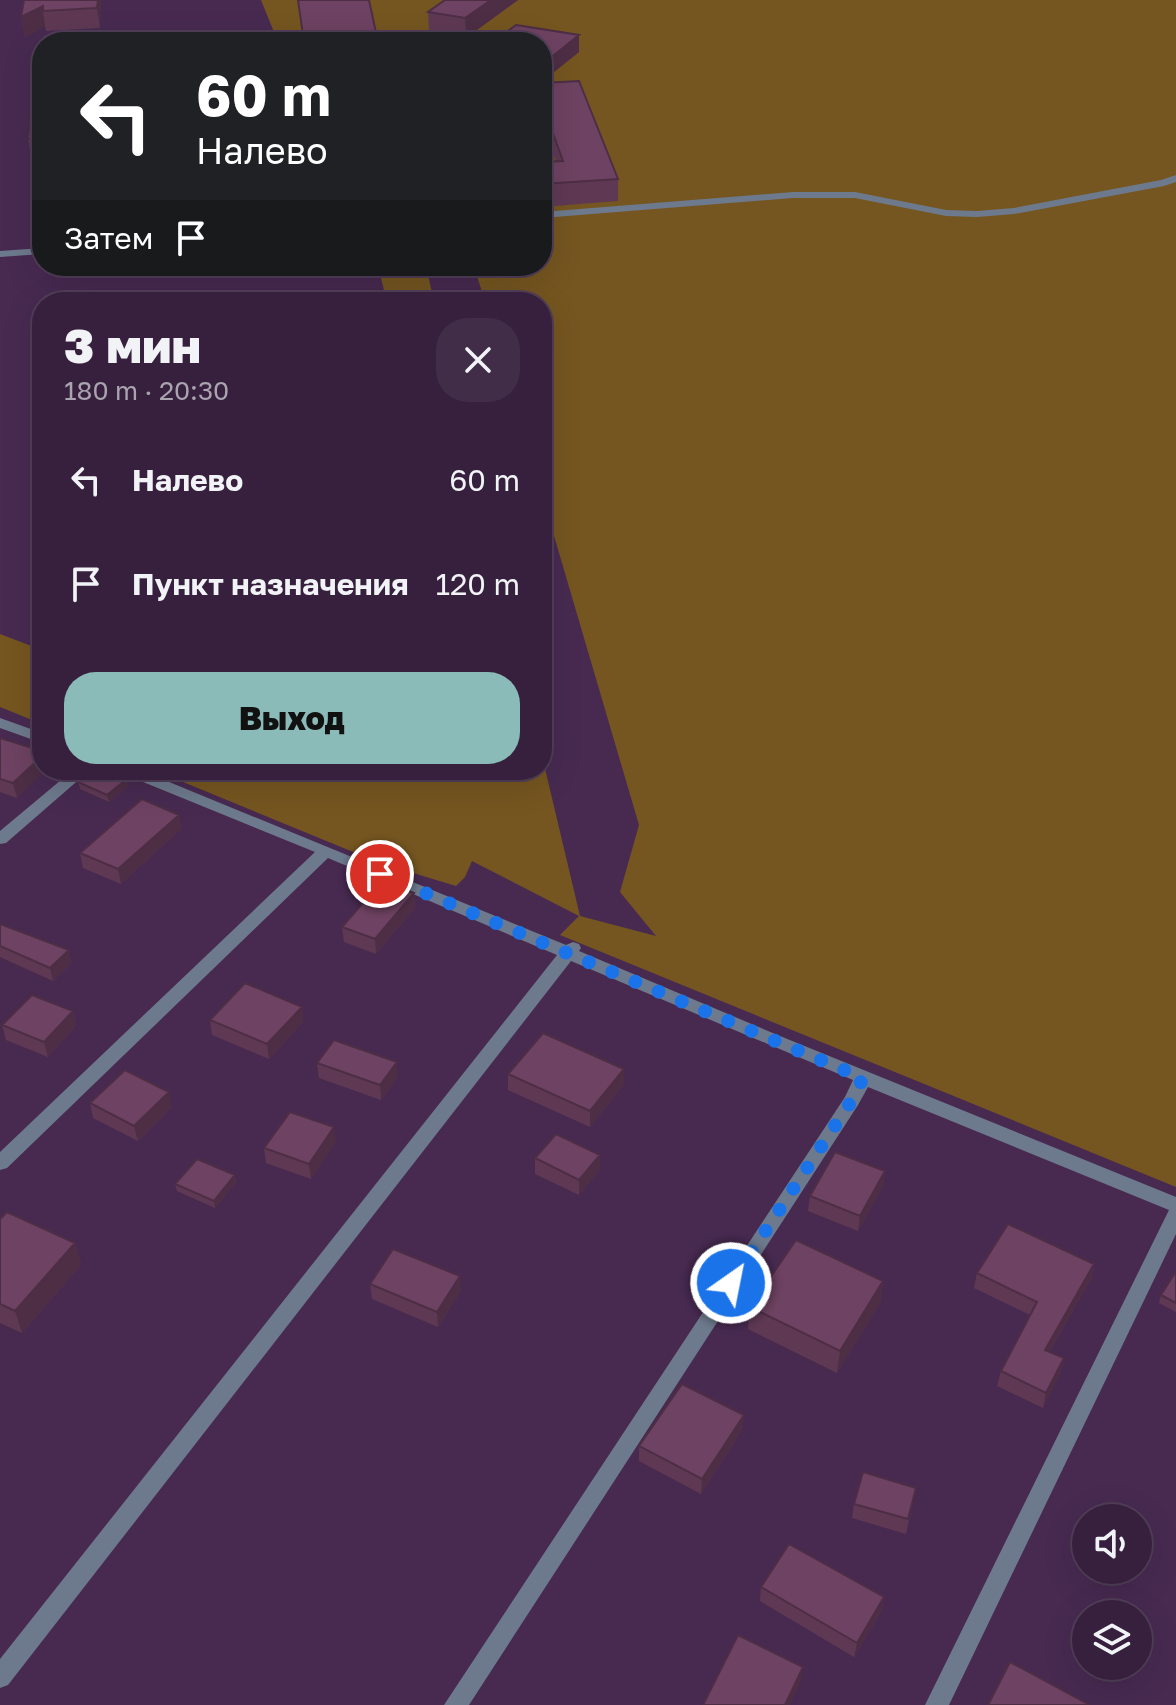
<!DOCTYPE html>
<html lang="ru">
<head>
<meta charset="utf-8">
<style>
  :root { --surface:#36203d; --page:#412d48; --text:#f1f3f6; --muted:#aaa3b0; --line:#503e57; --accent:#8bbbb9 }
  body { margin:0; font-family:"Golos Text",sans-serif; background:var(--page); color:var(--text); height:100vh; display:flex; flex-direction:column; font-size:30px; white-space:nowrap }
  * { box-sizing:border-box; margin:0 }
  p { font-size:26px; color:var(--muted) }
  .icon { flex:none; width:44px; height:44px; fill:none; stroke:currentColor; stroke-width:2; stroke-linecap:round; stroke-linejoin:round }
  .map { position:relative; flex:1; overflow:hidden }
  .details { position:absolute; left:32px; top:292px; width:520px; height:488px; display:flex; flex-direction:column; background:var(--surface); border-radius:32px; box-shadow:0 8px 32px #0002,0 0 0 2px var(--line) }
  .details>* { flex:none }
  .banner { position:absolute; left:32px; top:32px; width:520px; height:244px; border-radius:32px; box-shadow:0 8px 32px #0002,0 0 0 2px var(--line); background:#202124; color:#fff; overflow:hidden }
  .tools { position:absolute; left:1072px; top:1504px; display:grid; gap:16px }
  .tools a { display:grid; place-items:center; width:80px; height:80px; border-radius:50%; background:var(--surface); box-shadow:0 8px 32px #0002,0 0 0 2px var(--line); font-size:40px }
  .pin { position:absolute; display:grid; place-items:center; width:68px; height:68px; color:#fff; margin:-34px; border:4px solid #fff; border-radius:50%; box-shadow:0 2px 8px #0007 }
  .me { position:absolute; width:88px; margin:-44px; rotate:33deg; stroke-linejoin:round; filter:drop-shadow(0 0 6px #0008) }
  .turn { display:flex; align-items:center; gap:28px; height:168px; padding:0 32px; font-size:36px }
  .turn .icon { width:104px; height:104px; stroke-width:2.5 }
  .turn b { display:block; font-size:56px; line-height:68px }
  .then { display:flex; align-items:center; height:76px; padding:0 32px; background:#0003; gap:16px; font-size:30px }
  .round { display:grid; place-items:center; flex:none; width:84px; height:84px; border-radius:32px; background:var(--page) }
  .summary { display:flex; align-items:center; justify-content:space-between; height:136px; padding:0 32px }
  h1 { font-size:48px; font-weight:800; line-height:60px }
  .action { display:flex; gap:16px; margin-top:auto; padding:16px 32px }
  .action a { flex:1; height:92px; border-radius:32px; background:var(--accent); color:#111; font-size:32px; font-weight:800; line-height:92px; text-align:center }
  ul { padding:0; list-style:none }
  li { display:flex; align-items:center; gap:24px; height:104px; padding:0 32px }
  li div { flex:1 }
  li b { display:block; font-size:30px }
  li em { font-style:normal }
  .map>svg:first-child { display:block }
  .green { fill:#755620 }
  .lines { fill:none; stroke-linecap:round; stroke-linejoin:round }
  .service { fill:#6d7a8d; fill-rule:evenodd }
  .wall { fill:#5f3954 }
  .shaded-wall { fill:#4d2e45 }
  .building { fill:#6e4262; stroke:#4d2e45; stroke-width:2 }
  .route { stroke:#1a73e8; stroke-width:14; stroke-dasharray:0 25.2 }
</style>
</head>
<body>
<div class="map">
<svg width="1176" height="1705" viewBox="0 0 1176 1705">
  <rect width="100%" height="100%" fill="#482a51"/>
  <path class="green" d="M261,0H1176V1187L560,935L579,916L472,861L465,877L456,886L380,863L154,770H542V756L580,916L656,936L620,892L639,825L542,495V302H485L474,266H542V42H278Z
    M378,266H426L434,302H387Z
    M0,634L42,650V724L0,707Z"/>
  <g class="lines">
    <path class="service" d="M1176,175V182L1164,186L1014,214L977,217L946,216L855,198H793L542,218V212L793,192H855L946,210L977,211L1014,208L1161,180Z
      M42,248V254L0,257V251Z
      M0,718L42,733V743L0,728Z
      M73,770H90L6,843L0,844V831Z
      M118,770H140L566,945L573,942L579,944L581,948L579,951L780,1036L1176,1197V1234L949,1705H925L1169,1210L868,1087L858,1105L469,1705H444L845,1097L853,1080L571,961L8,1685L0,1688V1659L557,955L328,858L7,1168L0,1170V1152L315,852L121,773Z"/>
  </g>
  <path class="wall" d="M24,0H101L100,28L46,31L45,26L25,37L21,17Z
    M518,0L466,38L429,31L428,12Z
    M579,35V52L549,76L542,74V42Z
    M42,55V160H32L28,139Z
    M542,83L618,179V201L542,207V162L556,161L542,123Z
    M0,738L42,751L17,798L0,792Z
    M78,782L129,786L109,802L80,789Z
    M179,815L181,829L121,884L83,868L80,853Z
    M414,893L415,908L376,954L344,942L342,927Z
    M0,924L72,963L53,981L0,957Z
    M302,1007L303,1022L269,1059L212,1035L210,1020Z
    M73,1011L76,1026L48,1057L6,1040L2,1025Z
    M317,1063L398,1077L381,1100L319,1078Z
    M624,1069V1084L590,1127L508,1090V1074Z
    M90,1103L172,1107L138,1141L93,1118Z
    M336,1142L311,1179L266,1163L264,1148Z
    M600,1155V1170L579,1195L535,1174V1158Z
    M885,1171L883,1186L858,1231L808,1211L810,1196Z
    M235,1175L236,1183L215,1208L177,1191L175,1184Z
    M0,1219L75,1243L81,1265L22,1333L0,1323Z
    M1094,1264L1091,1279L1049,1352L1064,1358L1060,1373L1043,1408L997,1386L1001,1371L1030,1315L974,1288L977,1273Z
    M1176,1271V1312L1159,1303L1161,1295Z
    M883,1281L880,1303L837,1373L748,1329L750,1307Z
    M370,1284L461,1291L438,1327L372,1299Z
    M742,1430L701,1494L639,1461V1446Z
    M916,1488L906,1534L852,1518L854,1504Z
    M761,1587L884,1597L881,1612L854,1657L760,1601Z"/>
  <path class="shaded-wall" d="M98,0H101L100,28L97,8Z
    M491,0H518L466,38L465,18Z
    M43,6V11L45,26L25,37L21,17Z
    M579,35V52L549,76V59Z
    M42,756V770H46L17,798L13,783Z
    M128,778L129,786L109,802L107,795Z
    M179,815L181,829L121,884L118,869Z
    M414,893L415,908L376,954L375,939Z
    M69,950L72,963L53,981L50,968Z
    M302,1007L303,1022L269,1059L267,1044Z
    M73,1011L76,1026L48,1057L44,1042Z
    M397,1062L398,1077L381,1100L380,1085Z
    M624,1069V1084L590,1127V1111Z
    M169,1092L172,1107L138,1141L134,1126Z
    M334,1127L336,1142L311,1179L309,1164Z
    M600,1155V1170L579,1195V1180Z
    M885,1171L883,1186L858,1231L860,1216Z
    M235,1175L236,1183L215,1208L214,1201Z
    M75,1243L81,1265L22,1333L15,1311Z
    M1094,1264L1091,1279L1041,1365L1045,1350Z
    M460,1276L461,1291L438,1327L437,1312Z
    M883,1281L880,1303L837,1373L840,1351Z
    M1064,1358L1060,1373L1043,1408L1046,1393Z
    M744,1415L742,1430L701,1494L702,1479Z
    M884,1597L881,1612L854,1657L857,1643Z
    M803,1667L801,1681L790,1705H785Z"/>
  <path class="building" d="M24,0H98L97,8L43,11V6L21,17Z
    M298,0H369L378,42H304Z
    M445,0H491L465,18L428,12Z
    M516,25L579,35L549,59L542,58V42H493Z
    M395,33L397,42H382Z
    M37,55H42V138L28,139Z
    M579,81L618,179L542,184V162L563,161L542,103V83Z
    M0,738L42,751V756L13,783L0,779Z
    M93,770H109L128,778L107,795L78,782Z
    M142,799L179,815L118,869L80,853Z
    M381,882L414,893L375,939L342,927Z
    M0,924L69,950L50,968L0,946Z
    M245,983L302,1007L267,1044L210,1020Z
    M32,995L73,1011L44,1042L2,1025Z
    M543,1033L624,1069L590,1111L508,1074Z
    M334,1040L397,1062L380,1085L317,1063Z
    M125,1070L169,1092L134,1126L90,1103Z
    M290,1112L334,1127L309,1164L264,1148Z
    M556,1134L600,1155L579,1180L535,1158Z
    M835,1152L885,1171L860,1216L810,1196Z
    M197,1159L235,1175L214,1201L175,1184Z
    M7,1212L75,1243L15,1311L0,1304V1219Z
    M1008,1224L1094,1264L1045,1350L1064,1358L1046,1393L1001,1371L1037,1302L977,1273Z
    M796,1240L883,1281L840,1351L750,1307Z
    M393,1249L460,1276L437,1312L370,1284Z
    M1176,1271V1303L1161,1295Z
    M682,1384L744,1415L702,1479L639,1446Z
    M863,1472L916,1488L908,1519L854,1504Z
    M789,1544L884,1597L857,1643L761,1587Z
    M738,1635L803,1667L785,1705H703Z
    M1010,1662L1090,1705H988Z"/>
  <g class="lines">
    <path class="route" d="M380,874L863,1078L852,1100L731,1283"/>
  </g>
</svg>
<div class="tools">
<a><svg class="icon" aria-label="sound" viewBox="0 0 24 24"><path d="M4 9h4l5-4v14l-5-4H4zM17 9q2 3 0 6"/></svg></a>
<a><svg class="icon" aria-label="layers" viewBox="0 0 24 24"><path d="M12 4l9 5-9 5-9-5zM3 14l9 5 9-5"/></svg></a>
</div>
<div class="pin" style="left:380px;top:874px;background:#d93025"><svg class="icon" aria-label="arrive" viewBox="0 0 24 24"><path d="M6 21V4h12l-3 4 3 4H6"/></svg></div>
<svg class="me" style="left:731px;top:1283px" viewBox="-20 -20 40 40"><circle r="17" fill="#1a73e8" stroke="#fff" stroke-width="3"/><path d="M0-11L8 9 0 5-8 9z" fill="#fff"/></svg>
<div class="banner">
<div class="turn"><svg class="icon" aria-label="left" viewBox="0 0 24 24"><path d="M17 20v-9H6M10 6l-5 5 5 5"/></svg><div><b>60 m</b>Налево</div></div>
<div class="then">Затем<svg class="icon" aria-label="arrive" viewBox="0 0 24 24"><path d="M6 21V4h12l-3 4 3 4H6"/></svg></div>
</div>
<section class="details">
<div class="summary"><div><h1>3 мин</h1><p>180 m · 20:30</p></div><a class="round"><svg class="icon" aria-label="close" viewBox="0 0 24 24"><path d="M6 6l12 12M18 6L6 18"/></svg></a></div>
<ul>
<li><svg class="icon" aria-label="left" viewBox="0 0 24 24"><path d="M17 20v-9H6M10 6l-5 5 5 5"/></svg><div><b>Налево</b></div><em>60 m</em></li>
<li><svg class="icon" aria-label="arrive" viewBox="0 0 24 24"><path d="M6 21V4h12l-3 4 3 4H6"/></svg><div><b>Пункт назначения</b></div><em>120 m</em></li>
</ul>
<div class="action"><a>Выход</a></div>
</section>
</div>
</body>
</html>
